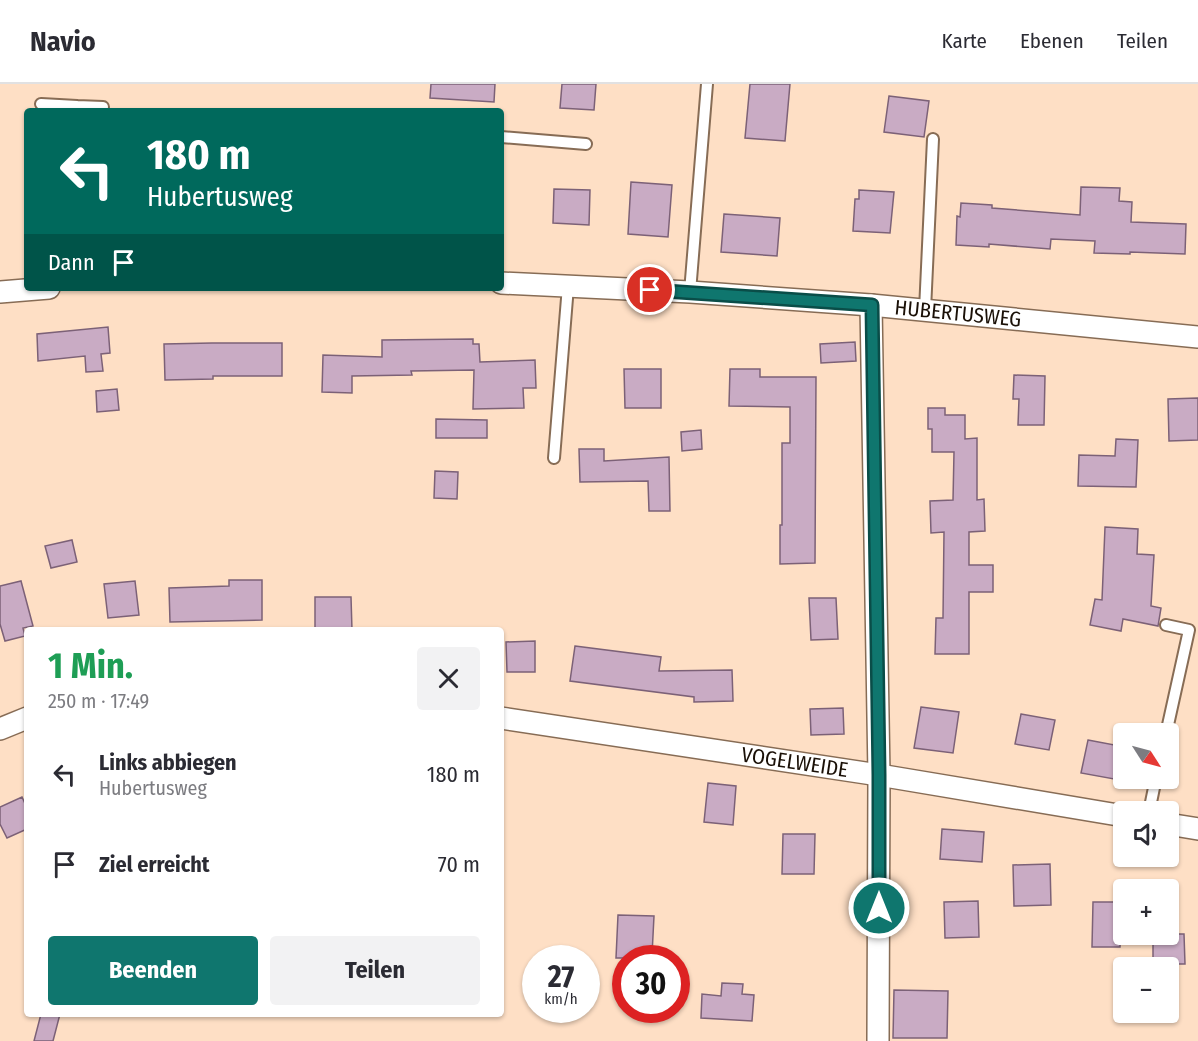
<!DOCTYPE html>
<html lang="de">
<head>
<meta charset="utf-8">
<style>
  :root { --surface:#fff; --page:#f2f2f3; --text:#2b2b33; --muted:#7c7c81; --line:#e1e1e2; --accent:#0f766e }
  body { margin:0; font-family:"Fira Sans Condensed",sans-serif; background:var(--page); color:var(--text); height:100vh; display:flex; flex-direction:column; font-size:22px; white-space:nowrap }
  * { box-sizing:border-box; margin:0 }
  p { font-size:20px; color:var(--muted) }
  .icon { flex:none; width:33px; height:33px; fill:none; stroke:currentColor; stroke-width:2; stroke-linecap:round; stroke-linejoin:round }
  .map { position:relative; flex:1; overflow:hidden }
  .details { position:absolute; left:24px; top:543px; width:480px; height:390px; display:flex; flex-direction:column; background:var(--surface); border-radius:6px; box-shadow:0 2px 4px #0004 }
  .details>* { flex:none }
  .hud { position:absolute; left:24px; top:24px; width:480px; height:183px; border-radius:6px; box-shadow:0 2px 4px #0004; background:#00695c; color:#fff; overflow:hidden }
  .needle { width:39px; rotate:126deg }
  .tools { position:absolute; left:1113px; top:639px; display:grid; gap:12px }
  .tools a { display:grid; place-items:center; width:66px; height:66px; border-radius:6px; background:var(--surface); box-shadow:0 2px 4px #0004; font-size:30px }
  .speed { position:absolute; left:522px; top:861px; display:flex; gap:12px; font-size:30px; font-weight:700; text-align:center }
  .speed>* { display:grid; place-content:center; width:78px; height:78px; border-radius:50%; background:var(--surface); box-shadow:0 2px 4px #0004; line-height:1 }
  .speed small { font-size:15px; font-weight:400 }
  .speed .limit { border:9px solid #d22; background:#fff; color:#111 }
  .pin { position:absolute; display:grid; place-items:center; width:51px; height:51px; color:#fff; margin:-26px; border:3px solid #fff; border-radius:50%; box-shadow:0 2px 6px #0007 }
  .me { position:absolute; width:66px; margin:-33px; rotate:0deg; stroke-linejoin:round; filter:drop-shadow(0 0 4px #0008) }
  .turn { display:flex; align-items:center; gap:21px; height:126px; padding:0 24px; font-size:27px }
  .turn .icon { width:78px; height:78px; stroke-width:2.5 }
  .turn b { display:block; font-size:42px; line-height:51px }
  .then { display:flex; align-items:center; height:57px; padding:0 24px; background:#0003; gap:12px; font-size:22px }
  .round { display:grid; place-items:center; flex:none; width:63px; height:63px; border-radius:6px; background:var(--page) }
  .overview { display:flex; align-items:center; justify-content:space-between; height:102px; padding:0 24px }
  h1 { font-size:36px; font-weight:700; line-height:45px; color:#1e9e55 }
  .cta { display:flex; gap:12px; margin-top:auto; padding:12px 24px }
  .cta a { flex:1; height:69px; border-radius:6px; background:var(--accent); color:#fff; font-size:24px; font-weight:700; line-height:69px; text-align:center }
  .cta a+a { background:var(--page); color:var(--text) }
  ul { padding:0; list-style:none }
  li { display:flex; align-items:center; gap:18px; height:90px; padding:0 24px }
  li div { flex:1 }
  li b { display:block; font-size:22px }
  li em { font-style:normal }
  header { display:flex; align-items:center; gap:36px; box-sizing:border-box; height:84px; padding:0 30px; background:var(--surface); border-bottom:2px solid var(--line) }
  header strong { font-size:28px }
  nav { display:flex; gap:33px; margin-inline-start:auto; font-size:21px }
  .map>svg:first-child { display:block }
  .building { fill:#c9abc4; stroke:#7c6177; stroke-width:1.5 }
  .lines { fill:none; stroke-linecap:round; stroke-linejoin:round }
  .service-casing { stroke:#876c55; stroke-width:14 }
  .minor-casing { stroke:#876c55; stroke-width:24 }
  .service { stroke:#fff; stroke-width:10 }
  .minor { stroke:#fff; stroke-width:21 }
  .route-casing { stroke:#0a4d48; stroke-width:15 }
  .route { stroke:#0f766e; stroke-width:10 }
  .labels { text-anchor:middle; stroke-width:6; stroke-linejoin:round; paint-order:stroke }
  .street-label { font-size:21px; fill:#1a1007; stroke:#fcf0e6 }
</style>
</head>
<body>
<header>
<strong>Navio</strong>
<nav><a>Karte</a><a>Ebenen</a><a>Teilen</a></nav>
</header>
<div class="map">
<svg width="1198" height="957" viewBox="0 0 1198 957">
  <rect width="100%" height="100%" fill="#fedfc5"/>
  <path class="building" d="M431,0H495L494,18L430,14Z
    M562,0H596L594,26L560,24Z
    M750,0H790L785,57L745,54Z
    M889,12L929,17L924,53L884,48Z
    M631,98L672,101L668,153L628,150Z
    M1081,103L1120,104L1119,117L1132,118L1131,138L1186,140L1185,170L1130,168V170L1094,169L1095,157L1051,155L1050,165L989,160V163L956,161L957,132L960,133L961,119L992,121V124L1080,131Z
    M554,105L590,106L589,141L553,139Z
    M859,106L894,108L890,149L853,147L855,115H859Z
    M724,130L780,134L777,172L721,168Z
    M108,243L110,269L101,270L103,287L86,288L85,272L38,277L37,250Z
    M473,255V260H479L480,278L535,276L536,304H523L524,324L473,325L474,286L411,287L412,291L352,292V309L322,308L323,271L382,273V256Z
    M855,258L856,277L821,279L820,260Z
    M212,259H282V292H213V295L165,296L164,260Z
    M624,285H661V324H625Z
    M730,285H760V293H816L815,479L780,480V441H782V359H790V323L729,322Z
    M1014,291L1045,292L1044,341H1018L1019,315H1013Z
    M117,305L119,326L97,328L96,307Z
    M1198,314V356L1169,357L1168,315Z
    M928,324H945V331H965V355L977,354V416L984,415L985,447L969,448V481H993V508H969V570H935L936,534H943L944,448L931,449L930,417L953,416L954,368H932V345H928Z
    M436,335L487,336V354H436Z
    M701,346L702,365L682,367L681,348Z
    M1116,355L1138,356L1136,403L1078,402L1079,371L1115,372Z
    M579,365H604V377L669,373L670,427H649L648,397L580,398Z
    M435,387L458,388L457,415L434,414Z
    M1105,443L1138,445L1137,470L1154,471L1151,522L1161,524L1158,542L1123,535L1121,547L1090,541L1095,515L1102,516Z
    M72,456L77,478L51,484L45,462Z
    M229,496H262V536L170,538L169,504L229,502Z
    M21,497L33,542L23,544L25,552L5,557L0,540V502Z
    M135,497L139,531L108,534L104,500Z
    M315,513H351L352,546H315Z
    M809,514H836L838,555L811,556Z
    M535,557V588H507L506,558Z
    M575,562L661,573L659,587L732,586L733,617L694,618V613L570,597Z
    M921,623L959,628L953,669L914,664Z
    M843,624L844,650L811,651L810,625Z
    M1021,630L1055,636L1049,666L1015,660Z
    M1088,656L1120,662L1114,695L1081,689Z
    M708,699L736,702L733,741L704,738Z
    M22,713L27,724V745L7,754L0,740V723Z
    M942,745L984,748L982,778L940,775Z
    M783,750H815L814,790H782Z
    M1050,780L1051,821L1014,822L1013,781Z
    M978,817L979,853L945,854L944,818Z
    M1093,818H1121L1120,863H1092Z
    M618,831L654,832L652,871H637V874H616Z
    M1153,850H1184L1185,880H1153Z
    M722,899L743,900L742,910L754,911L752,937L701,934L702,910L721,912Z
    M894,906L948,907L947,954H893Z
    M41,930H60L53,957H34Z"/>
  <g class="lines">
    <defs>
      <path id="service" d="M41,20L77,22V27
        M77,22L103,23
        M501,53L586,60
        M690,208L707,0
        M925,226L933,55
        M554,374L568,202
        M1166,650L1189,546L1166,541
        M1149,728L1156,694"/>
      <g id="minor">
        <path id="s1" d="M501,199L690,208L871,221L1198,253"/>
        <path d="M0,208L49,204"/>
        <path d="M871,221L879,691L878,957"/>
        <path id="s2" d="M501,634L879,691L1124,732"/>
        <path d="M0,645L27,634"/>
        <path d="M1168,740L1198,745"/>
      </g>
    </defs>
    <use href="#service" class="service-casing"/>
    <use href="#minor" class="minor-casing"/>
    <use href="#service" class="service"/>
    <use href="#minor" class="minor"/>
  </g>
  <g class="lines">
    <defs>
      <path id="route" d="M650,206L872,221L879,691V824"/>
    </defs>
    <use href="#route" class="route-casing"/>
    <use href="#route" class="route"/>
  </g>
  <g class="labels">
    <g class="street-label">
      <text dy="7" stroke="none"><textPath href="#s1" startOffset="458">HUBERTUSWEG</textPath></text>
      <text dy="7" stroke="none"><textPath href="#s2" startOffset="297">VOGELWEIDE</textPath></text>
    </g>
  </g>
</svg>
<div class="tools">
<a><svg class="needle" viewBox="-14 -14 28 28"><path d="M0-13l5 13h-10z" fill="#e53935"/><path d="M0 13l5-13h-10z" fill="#7c7c81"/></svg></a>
<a><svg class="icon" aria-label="sound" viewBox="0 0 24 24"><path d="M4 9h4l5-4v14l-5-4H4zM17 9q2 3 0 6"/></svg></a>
<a>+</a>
<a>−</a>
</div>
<div class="speed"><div>27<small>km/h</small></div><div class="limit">30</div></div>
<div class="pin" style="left:650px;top:206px;background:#d93025"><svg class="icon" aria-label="arrive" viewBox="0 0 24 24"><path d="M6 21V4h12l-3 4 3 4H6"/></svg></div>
<svg class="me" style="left:879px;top:824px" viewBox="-20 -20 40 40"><circle r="17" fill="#0f766e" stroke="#fff" stroke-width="3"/><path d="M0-11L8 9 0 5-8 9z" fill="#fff"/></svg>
<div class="hud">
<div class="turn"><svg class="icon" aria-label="left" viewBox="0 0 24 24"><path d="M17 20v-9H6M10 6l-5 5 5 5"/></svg><div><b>180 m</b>Hubertusweg</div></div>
<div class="then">Dann<svg class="icon" aria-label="arrive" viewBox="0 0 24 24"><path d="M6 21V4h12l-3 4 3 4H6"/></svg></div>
</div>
<section class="details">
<div class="overview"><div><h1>1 Min.</h1><p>250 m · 17:49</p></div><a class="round"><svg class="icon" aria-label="close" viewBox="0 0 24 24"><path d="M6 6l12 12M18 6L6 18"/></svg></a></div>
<ul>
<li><svg class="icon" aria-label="left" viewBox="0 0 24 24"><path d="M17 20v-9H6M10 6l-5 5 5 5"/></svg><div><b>Links abbiegen</b><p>Hubertusweg</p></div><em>180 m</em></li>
<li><svg class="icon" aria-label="arrive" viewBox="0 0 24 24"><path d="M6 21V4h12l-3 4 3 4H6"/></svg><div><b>Ziel erreicht</b></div><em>70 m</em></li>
</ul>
<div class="cta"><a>Beenden</a><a>Teilen</a></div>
</section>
</div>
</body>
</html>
